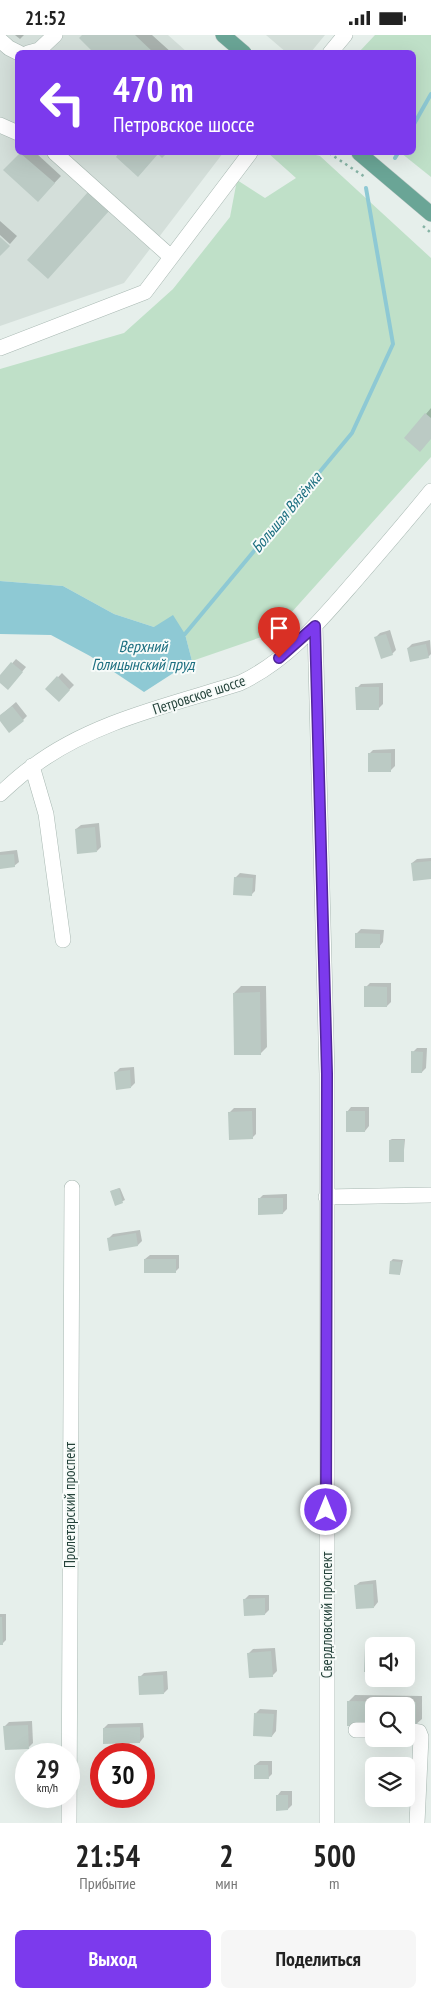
<!DOCTYPE html>
<html lang="ru">
<head>
<meta charset="utf-8">
<style>
  :root { --surface:#fff; --page:#f6f6f6; --text:#222; --muted:#767676; --accent:#7c3aed }
  body { margin:0; font-family:"PT Sans Narrow",sans-serif; background:var(--page); color:var(--text); height:100vh; display:flex; flex-direction:column; font-size:19px; white-space:nowrap }
  * { box-sizing:border-box; margin:0 }
  p { font-size:16px; color:var(--muted) }
  .icon { flex:none; width:28px; height:28px; fill:none; stroke:currentColor; stroke-width:2; stroke-linecap:round; stroke-linejoin:round }
  .map { position:relative; height:1788px; overflow:hidden }
  .details { display:flex; flex-direction:column; background:var(--surface); flex:1 }
  .details>* { flex:none }
  .hud { position:absolute; left:15px; top:15px; width:401px; height:105px; border-radius:8px; box-shadow:0 5px 20px #0002; background:#7c3aed; color:#fff; overflow:hidden }
  .controls { position:absolute; left:365px; top:1602px; display:grid; gap:10px }
  .controls a { display:grid; place-items:center; width:50px; height:50px; border-radius:8px; background:var(--surface); box-shadow:0 5px 20px #0002; font-size:25px }
  .speed { position:absolute; left:15px; top:1708px; display:flex; gap:10px; font-size:25px; font-weight:700; text-align:center }
  .speed>* { display:grid; place-content:center; width:65px; height:65px; border-radius:50%; background:var(--surface); box-shadow:0 5px 20px #0002; line-height:1 }
  .speed small { font-size:12px; font-weight:400 }
  .speed .limit { border:8px solid #d22; background:#fff; color:#111 }
  .pin { position:absolute; display:grid; place-items:center; width:42px; height:42px; color:#fff; margin:-51px -21px; border-radius:50% 50% 50% 0; rotate:-45deg; box-shadow:0 0 5px #0007 }
  .pin .icon { rotate:45deg }
  .me { position:absolute; width:55px; margin:-28px; rotate:0deg; stroke-linejoin:round; filter:drop-shadow(0 0 4px #0008) }
  .turn { display:flex; align-items:center; gap:18px; height:105px; padding:0 15px; font-size:22px }
  .turn .icon { width:65px; height:65px; stroke-width:2.5 }
  .turn b { display:block; font-size:35px; line-height:42px }
  .eta { display:flex; justify-content:space-evenly; align-items:center; height:85px; text-align:center }
  .eta b { font-size:30px; font-weight:700; line-height:35px }
  .cta { display:flex; gap:10px; margin-top:auto; padding:10px 15px }
  .cta a { flex:1; height:58px; border-radius:8px; background:var(--accent); color:#fff; font-size:20px; font-weight:700; line-height:58px; text-align:center }
  .cta a+a { background:var(--page); color:var(--text) }
  .status { display:flex; justify-content:space-between; align-items:center; height:35px; padding:0 25px; background:var(--surface); direction:ltr }
  .status svg { height:14px; fill:currentColor }
  .map>svg:first-child { display:block }
  .built { fill:#d4dfda }
  .green { fill:#bfe0c8 }
  .water { fill:#8ec9d4 }
  .shadow { fill:#0003 }
  .lines { fill:none; stroke-linecap:round; stroke-linejoin:round }
  .stream { stroke:#8ec9d4; stroke-width:4 }
  .building { fill:#bbcac4 }
  .minor-casing { stroke:#a8b8b2; stroke-width:16 }
  .major-casing { stroke:#c2cac8; stroke-width:16 }
  .path { stroke:#86b3a5; stroke-width:2.5; stroke-dasharray:2.5 4; stroke-linecap:butt }
  .minor { stroke:#fff; stroke-width:15 }
  .major { stroke:#6aa596; stroke-width:15 }
  .route-casing { stroke:#51269a; stroke-width:12 }
  .route { stroke:#7c3aed; stroke-width:9 }
  .labels { text-anchor:middle; stroke-width:4; stroke-linejoin:round; paint-order:stroke }
  .street-label { font-size:15px; fill:#24423a; stroke:#f7fbf9 }
  .water-label { font-size:16px; font-style:italic; fill:#1c6f80; stroke:#f7fbf9 }
</style>
</head>
<body>
<div class="status"><b>21:52</b><svg viewBox="0 0 49 12"><path d="M0 12V9h3v3zM5 12V6h3v6zM10 12V3h3v9zM15 12V0h3v12zM26 1h20v11H26zM47 4h2v5h-2z"/></svg></div>
<div class="map">
<svg width="431" height="1788" viewBox="0 0 431 1788">
  <rect width="100%" height="100%" fill="#e6efeb"/>
  <path class="built" d="M0,0H168L187,17L18,18V118H223L124,248L0,291Z
    M266,0H325L311,17L287,18Z"/>
  <path class="green" d="M375,0H431V142L401,118H414V18L359,17Z
    M268,118H308L320,121L431,223V422L273,598L192,626L185,599L154,592L114,579L63,551L0,546V334L124,298L173,254L230,182L237,145L265,163L296,143Z"/>
  <path class="water" d="M0,546L63,551L114,579L154,592L173,580L185,599L192,626L144,657L90,621L51,600L0,599Z"/>
  <path class="shadow" d="M15,0H24L20,4Z
    M83,0H152L172,18H96Z
    M22,118H36L61,141L44,159L5,135Z
    M121,118H165L162,121L158,118L117,121Z
    M0,186L17,201L10,209L0,200Z
    M431,373V403L426,379Z
    M390,595L396,615L392,619L376,602L380,598Z
    M430,605L431,619L428,622L408,613L412,609Z
    M16,624L26,632L12,649L0,646V642Z
    M62,638L74,650L59,665L47,654Z
    M383,648V669L379,673L357,653L361,649Z
    M16,667L27,681L23,685L0,684V681Z
    M395,714V731L391,735L369,719L373,715Z
    M99,788L101,812L97,816L76,794L81,790Z
    M17,815L19,827L14,831L0,832V817Z
    M431,823V843L412,828L417,824Z
    M240,838L256,840L255,856L251,860L235,843Z
    M361,894L384,895L383,907L379,912L356,899Z
    M370,948H391V967L387,971L366,952Z
    M241,951H266L267,1012L260,1019L234,958Z
    M417,1013H427L426,1033L422,1037L413,1017Z
    M134,1032L135,1048L131,1052L116,1037L120,1033Z
    M351,1072H369V1091L365,1096L347,1077Z
    M234,1073H256V1099L252,1103L230,1077Z
    M392,1104H405L403,1126L390,1105Z
    M120,1153L125,1165L116,1169L112,1156Z
    M287,1159V1174L283,1178L259,1164L263,1160Z
    M140,1195L142,1206L138,1210L109,1203L113,1199Z
    M150,1220H179V1233L175,1237L145,1224Z
    M393,1224L403,1225L400,1239L391,1226Z
    M376,1545L378,1567L374,1572L355,1551L360,1547Z
    M249,1560H269V1575L265,1579L245,1564Z
    M0,1579H6V1605L2,1609H0Z
    M371,1609L396,1610L374,1611V1636L366,1613Z
    M275,1613L277,1636L272,1641L249,1618L253,1614Z
    M167,1636L168,1654L164,1658L140,1642L144,1638Z
    M355,1660L422,1661V1684L415,1690L406,1671H374L348,1667Z
    M260,1674L277,1675L276,1696L272,1701L256,1678Z
    M32,1686L33,1708L29,1712L5,1691L9,1687Z
    M143,1688L144,1702L140,1707L104,1693L108,1689Z
    M260,1726H272V1739L268,1743L255,1730Z
    M380,1731H415V1745L410,1749H406V1731Z
    M281,1756H292V1770L288,1774L277,1761Z"/>
  <g class="lines">
    <path class="stream" d="M414,89L431,59
      M395,123L398,118
      M185,599L352,398L393,309L366,153"/>
  </g>
  <path class="building" d="M82,0H135L154,18H94L79,3Z
    M20,118L55,148L38,167L3,135Z
    M119,118H167L162,123L158,119L138,142L116,122Z
    M88,157L109,176L48,244L27,225Z
    M0,202L10,211L0,221Z
    M425,378L431,383V404L420,417L404,403Z
    M386,599L393,620L381,624L374,602Z
    M426,609L429,623L410,627L407,613Z
    M11,627L23,637L8,655L0,648V640Z
    M57,641L70,655L59,667L45,654Z
    M355,652H379V675H356Z
    M12,671L24,686L9,698L0,686V680Z
    M368,718H391V737H368Z
    M95,792L97,817L77,819L75,794Z
    M14,819L15,832L0,834V820Z
    M431,826V844L413,846L411,828Z
    M234,842L253,843L252,861L233,860Z
    M355,898L380,899V913H355Z
    M364,951L387,952V972H364Z
    M260,957L261,1020H234L233,958Z
    M411,1016L423,1017L422,1038H411Z
    M130,1035L131,1053L116,1055L114,1037Z
    M252,1076L253,1104L229,1105L228,1077Z
    M346,1076H365V1097H346Z
    M389,1105H404V1127H389Z
    M119,1153L123,1168L115,1171L110,1156Z
    M258,1163H283V1179L258,1180Z
    M136,1198L138,1211L109,1216L107,1203Z
    M144,1224H176V1238H144Z
    M390,1226L401,1227L400,1240L389,1239Z
    M373,1549L374,1573L356,1574L354,1550Z
    M265,1563V1580L244,1581L243,1564Z
    M0,1582H2L3,1610H0Z
    M365,1613H374V1637H364Z
    M271,1616L273,1642L249,1643L247,1618Z
    M163,1640L164,1659L139,1660L138,1641Z
    M347,1666L416,1667V1692H406V1671H374V1691H347Z
    M254,1678L274,1679L272,1702L253,1701Z
    M28,1690L29,1714L5,1715L3,1691Z
    M140,1692V1708L103,1709V1693Z
    M254,1730H268L269,1744H254Z
    M406,1735H411V1750H406Z
    M276,1760H288V1775L276,1776Z"/>
  <g class="lines">
    <defs>
      <path id="minor" d="M0,5L9,13L19,18
        M28,18L39,15L55,0
        M330,18L345,0
        M0,90L18,98
        M55,118L171,222
        M0,313L145,257L250,118
        M315,591L327,1039V1788
        M32,731L46,779L63,905
        M0,759C10,750 20,740 32,732C91,687 170,670 240,648C287,626 320,586 354,547C380,517 406,487 431,456
        M326,1162L431,1160
        M356,1695H374
        M406,1695L419,1697L421,1702L417,1788
        M69,1788L72,1153"/>
      <path id="major" d="M223,0L244,18
        M359,118L431,179"/>
    </defs>
    <use href="#minor" class="minor-casing"/>
    <use href="#major" class="major-casing"/>
    <path class="path" d="M329,118L365,142
      M423,191L431,198"/>
    <use href="#minor" class="minor"/>
    <use href="#major" class="major"/>
  </g>
  <g class="lines">
    <defs>
      <path id="route" d="M279,623L315,591L327,1039L326,1475"/>
    </defs>
    <use href="#route" class="route-casing"/>
    <use href="#route" class="route"/>
  </g>
  <g class="labels">
    <g class="street-label">
      <text transform="translate(199 660) rotate(-18)" y="5">Петровское шоссе</text>
      <text transform="translate(70 1470) rotate(-90)" y="5">Пролетарский проспект</text>
      <text transform="translate(327 1580) rotate(-90)" y="5">Свердловский проспект</text>
    </g>
    <g class="water-label">
      <text transform="translate(286 477) rotate(-50)" y="6">Большая Вязёмка</text>
      <text x="143" y="617">Верхний<tspan x="143" dy="18">Голицынский пруд</tspan></text>
    </g>
  </g>
</svg>
<div class="controls">
<a><svg class="icon" aria-label="sound" viewBox="0 0 24 24"><path d="M4 9h4l5-4v14l-5-4H4zM17 9q2 3 0 6"/></svg></a>
<a><svg class="icon" aria-label="search" viewBox="0 0 24 24"><circle cx="10" cy="10" r="6"/><path d="M15 15l6 6"/></svg></a>
<a><svg class="icon" aria-label="layers" viewBox="0 0 24 24"><path d="M12 4l9 5-9 5-9-5zM3 14l9 5 9-5"/></svg></a>
</div>
<div class="speed"><div>29<small>km/h</small></div><div class="limit">30</div></div>
<div class="pin" style="left:279px;top:623px;background:#d93025"><svg class="icon" aria-label="arrive" viewBox="0 0 24 24"><path d="M6 21V4h12l-3 4 3 4H6"/></svg></div>
<svg class="me" style="left:326px;top:1475px" viewBox="-20 -20 40 40"><circle r="17" fill="#7c3aed" stroke="#fff" stroke-width="3"/><path d="M0-11L8 9 0 5-8 9z" fill="#fff"/></svg>
<div class="hud">
<div class="turn"><svg class="icon" aria-label="left" viewBox="0 0 24 24"><path d="M17 20v-9H6M10 6l-5 5 5 5"/></svg><div><b>470 m</b>Петровское шоссе</div></div>
</div>
</div>
<section class="details">
<div class="eta">
<div><b>21:54</b><p>Прибытие</p></div>
<div><b>2</b><p>мин</p></div>
<div><b>500</b><p>m</p></div>
</div>
<div class="cta"><a>Выход</a><a>Поделиться</a></div>
</section>
</body>
</html>
